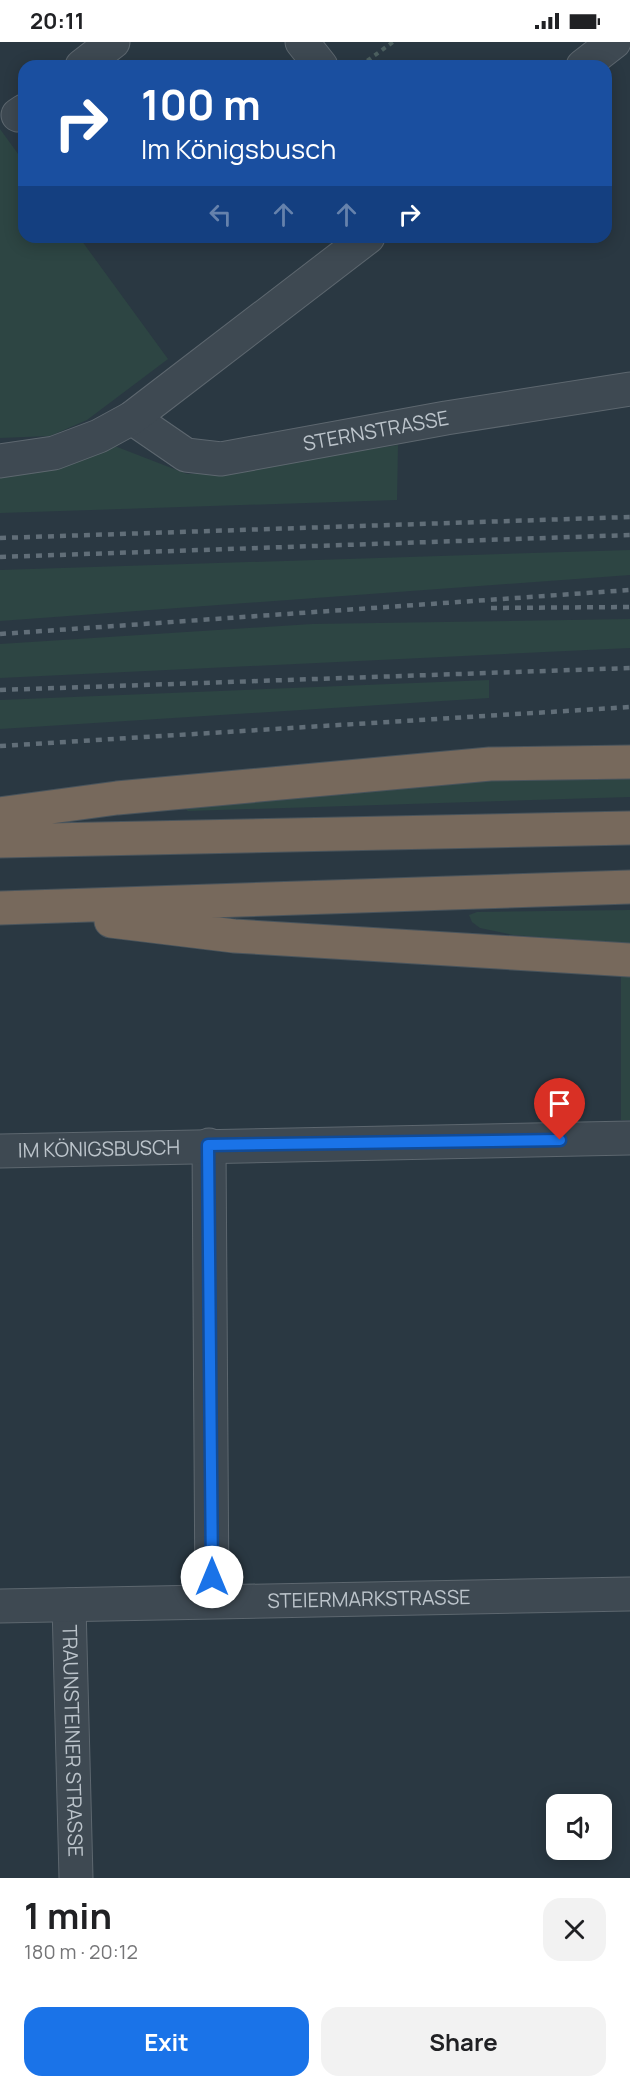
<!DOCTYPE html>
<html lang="en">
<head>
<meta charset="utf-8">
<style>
  :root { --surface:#fff; --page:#f2f2f2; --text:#202124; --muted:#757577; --accent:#1a73e8 }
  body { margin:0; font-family:Manrope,sans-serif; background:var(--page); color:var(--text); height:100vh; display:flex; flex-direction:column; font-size:22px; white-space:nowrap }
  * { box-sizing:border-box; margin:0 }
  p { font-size:20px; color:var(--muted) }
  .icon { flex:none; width:33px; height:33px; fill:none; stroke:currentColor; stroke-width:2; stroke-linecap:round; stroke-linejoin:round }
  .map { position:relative; height:1836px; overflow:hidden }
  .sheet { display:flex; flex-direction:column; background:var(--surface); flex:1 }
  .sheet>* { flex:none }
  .guide { position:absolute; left:18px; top:18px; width:594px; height:183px; border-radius:18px; box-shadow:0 3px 15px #0003; background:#1a4fa0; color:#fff; overflow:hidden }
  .controls { position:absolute; left:546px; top:1752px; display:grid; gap:12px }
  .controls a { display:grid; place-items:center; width:66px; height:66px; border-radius:12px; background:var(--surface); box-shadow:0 3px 15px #0003; font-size:30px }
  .pin { position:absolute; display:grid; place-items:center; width:51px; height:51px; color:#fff; margin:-62px -26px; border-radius:50% 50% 50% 0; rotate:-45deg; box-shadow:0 0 6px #0007 }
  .pin .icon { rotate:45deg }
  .me { position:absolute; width:66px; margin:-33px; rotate:0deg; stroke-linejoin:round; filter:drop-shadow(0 0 4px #0008) }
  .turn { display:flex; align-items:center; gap:21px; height:126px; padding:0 24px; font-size:27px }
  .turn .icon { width:78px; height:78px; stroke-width:2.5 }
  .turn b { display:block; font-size:42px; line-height:51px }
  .lanes { display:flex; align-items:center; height:57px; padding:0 24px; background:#0003; justify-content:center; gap:30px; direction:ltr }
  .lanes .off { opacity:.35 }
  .round { display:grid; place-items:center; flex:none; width:63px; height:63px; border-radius:18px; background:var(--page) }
  .overview { display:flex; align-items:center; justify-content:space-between; height:102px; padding:0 24px }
  h1 { font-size:36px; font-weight:700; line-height:45px }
  .primary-button { display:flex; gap:12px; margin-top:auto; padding:12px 24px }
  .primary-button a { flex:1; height:69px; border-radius:18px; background:var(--accent); color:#fff; font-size:24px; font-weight:700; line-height:69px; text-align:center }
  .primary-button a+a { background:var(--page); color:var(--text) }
  .status { display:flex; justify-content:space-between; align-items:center; height:42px; padding:0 30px; background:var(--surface); direction:ltr }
  .status svg { height:16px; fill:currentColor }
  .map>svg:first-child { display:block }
  .green { fill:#2d4543 }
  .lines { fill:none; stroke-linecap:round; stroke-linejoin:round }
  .minor-casing { stroke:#5d676f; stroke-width:35 }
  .highway-casing { stroke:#49545c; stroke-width:35 }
  .path { stroke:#4d6060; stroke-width:4; stroke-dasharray:4.5 4.5; stroke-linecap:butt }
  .minor { stroke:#3e4952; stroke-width:33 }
  .highway { stroke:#77695c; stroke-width:33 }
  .rail { stroke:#616e78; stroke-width:4.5; stroke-dasharray:6 6; stroke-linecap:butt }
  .route-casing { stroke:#114b97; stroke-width:15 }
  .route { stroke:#1a73e8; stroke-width:10 }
  .labels { text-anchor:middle; stroke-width:6; stroke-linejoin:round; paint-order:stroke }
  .street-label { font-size:20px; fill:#bcc4cb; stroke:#232e37 }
</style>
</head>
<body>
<div class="status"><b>20:11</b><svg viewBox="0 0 49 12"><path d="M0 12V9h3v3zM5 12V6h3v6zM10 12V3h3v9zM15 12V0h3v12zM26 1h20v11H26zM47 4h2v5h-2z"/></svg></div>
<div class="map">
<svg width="630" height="1836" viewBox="0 0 630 1836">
  <rect width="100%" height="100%" fill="#2a3842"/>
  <path class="green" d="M0,87L24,120V195H79L168,317L87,378L50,394L0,396Z
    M112,403L187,432L217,431L398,403L397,458L0,471V435Z
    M630,508V533L0,579V528Z
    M630,577V606L0,636V602L312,582Z
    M489,638V656L0,687V658Z
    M630,732V755L188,769L182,764L336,745Z
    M630,868V902L513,893L480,886L472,880L469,873L477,870Z
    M621,935H630V1078H621Z"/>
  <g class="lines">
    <defs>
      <g id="minor">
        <path d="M302,0L321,24"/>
        <path d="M82,24L113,0"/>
        <path d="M583,24L614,0"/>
        <path d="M18,73L24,69"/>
        <path id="s1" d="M132,376L186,413L221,417L446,376L630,347"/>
        <path d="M0,419L54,411L99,394L132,376L368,195"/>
        <path d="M209,1103L212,1559"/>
        <path id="s2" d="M0,1109L630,1096"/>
        <path id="s3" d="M69,1563L76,1836"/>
        <path id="s4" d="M0,1564L630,1552"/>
      </g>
      <path id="highway" d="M0,772L117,756L490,722L630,720
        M0,799L630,786
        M0,866L630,845
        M111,879L234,894L630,918"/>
    </defs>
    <use href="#minor" class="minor-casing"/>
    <use href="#highway" class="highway-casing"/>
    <path class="path" d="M360,24L393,0"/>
    <use href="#minor" class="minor"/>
    <use href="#highway" class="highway"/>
    <path class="rail" d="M0,496L630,475
      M0,515L630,493
      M491,566L630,565
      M0,592L630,548
      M0,648L630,626
      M0,704L630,665"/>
  </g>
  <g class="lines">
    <defs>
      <path id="route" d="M212,1535L208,1103L560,1098"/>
    </defs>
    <use href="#route" class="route-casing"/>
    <use href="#route" class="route"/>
  </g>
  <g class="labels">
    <g class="street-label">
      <text dy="7" stroke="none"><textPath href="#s1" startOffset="258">STERNSTRASSE</textPath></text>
      <text dy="7" stroke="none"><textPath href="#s2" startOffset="99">IM KÖNIGSBUSCH</textPath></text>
      <text dy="7" stroke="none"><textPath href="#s4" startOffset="369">STEIERMARKSTRASSE</textPath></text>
      <text dy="7" stroke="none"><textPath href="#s3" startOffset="136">TRAUNSTEINER STRASSE</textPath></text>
    </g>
  </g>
</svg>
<div class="controls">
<a><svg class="icon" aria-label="sound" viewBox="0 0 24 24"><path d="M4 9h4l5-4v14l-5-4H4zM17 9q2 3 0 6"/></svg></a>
</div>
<div class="pin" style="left:560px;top:1098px;background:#d93025"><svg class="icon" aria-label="arrive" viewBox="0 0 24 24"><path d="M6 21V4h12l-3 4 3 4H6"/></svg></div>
<svg class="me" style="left:212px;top:1535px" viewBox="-20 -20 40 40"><circle r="19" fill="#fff"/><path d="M0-13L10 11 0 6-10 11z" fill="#1a73e8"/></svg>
<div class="guide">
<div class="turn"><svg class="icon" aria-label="right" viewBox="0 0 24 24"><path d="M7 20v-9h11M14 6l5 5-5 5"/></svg><div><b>100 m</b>Im Königsbusch</div></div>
<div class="lanes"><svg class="icon off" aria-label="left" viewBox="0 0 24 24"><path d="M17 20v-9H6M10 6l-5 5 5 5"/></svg><svg class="icon off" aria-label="ahead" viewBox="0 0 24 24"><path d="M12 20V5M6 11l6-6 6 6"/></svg><svg class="icon off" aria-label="ahead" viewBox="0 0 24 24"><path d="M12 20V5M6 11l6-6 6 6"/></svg><svg class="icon" aria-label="right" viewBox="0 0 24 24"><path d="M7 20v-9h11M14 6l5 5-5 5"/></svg></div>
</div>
</div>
<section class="sheet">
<div class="overview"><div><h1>1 min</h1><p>180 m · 20:12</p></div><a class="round"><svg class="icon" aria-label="close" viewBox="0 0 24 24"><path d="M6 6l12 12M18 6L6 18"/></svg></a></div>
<div class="primary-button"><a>Exit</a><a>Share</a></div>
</section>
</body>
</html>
